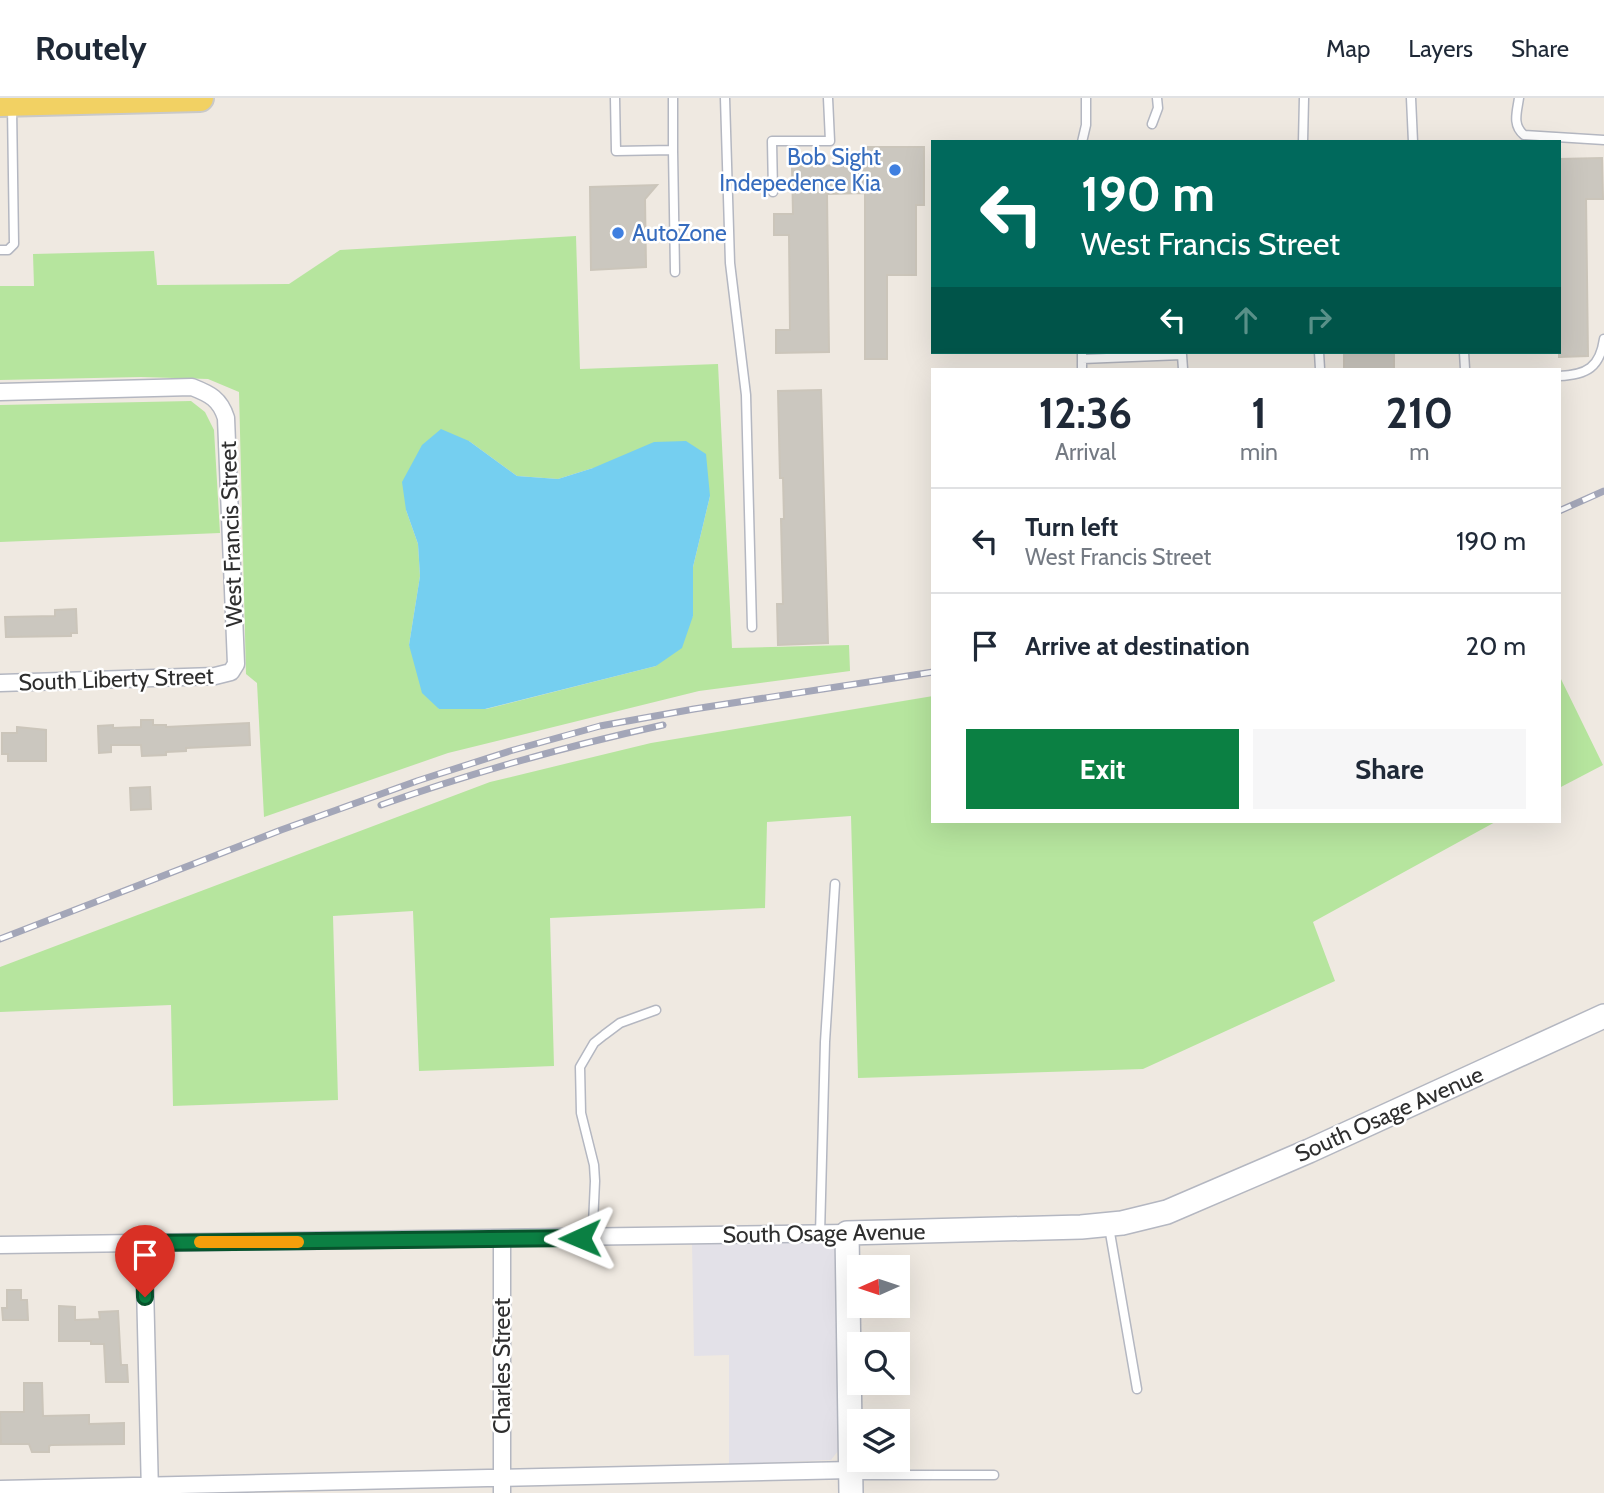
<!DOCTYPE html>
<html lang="en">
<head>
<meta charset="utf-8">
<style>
  :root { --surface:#fff; --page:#f6f6f7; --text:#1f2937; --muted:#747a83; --line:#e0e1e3; --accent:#0b8043 }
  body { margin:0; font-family:Cabin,sans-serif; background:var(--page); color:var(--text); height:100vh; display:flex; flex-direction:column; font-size:26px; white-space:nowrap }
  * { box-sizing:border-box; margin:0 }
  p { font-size:23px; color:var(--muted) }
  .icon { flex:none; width:38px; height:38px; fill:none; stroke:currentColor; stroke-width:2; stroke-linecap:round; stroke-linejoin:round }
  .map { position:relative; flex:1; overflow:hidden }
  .details { position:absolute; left:931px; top:270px; width:630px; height:455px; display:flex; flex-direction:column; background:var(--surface); border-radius:0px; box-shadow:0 7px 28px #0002 }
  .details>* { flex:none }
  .hud { position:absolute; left:931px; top:42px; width:630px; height:214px; border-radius:0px; box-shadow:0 7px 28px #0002; background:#00695c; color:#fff; overflow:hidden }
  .needle { width:46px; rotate:267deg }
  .buttons { position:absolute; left:847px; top:1157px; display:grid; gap:14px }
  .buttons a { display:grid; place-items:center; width:63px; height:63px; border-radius:0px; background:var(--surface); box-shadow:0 7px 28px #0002; font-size:35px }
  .pin { position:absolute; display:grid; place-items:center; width:60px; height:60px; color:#fff; margin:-72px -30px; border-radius:50% 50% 50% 0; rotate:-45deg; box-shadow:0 0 7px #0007 }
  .pin .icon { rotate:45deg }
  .me { position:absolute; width:77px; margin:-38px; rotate:269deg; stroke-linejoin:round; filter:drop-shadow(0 0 5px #0008) }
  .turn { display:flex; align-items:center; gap:24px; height:147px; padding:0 35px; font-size:32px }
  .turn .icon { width:91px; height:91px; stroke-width:2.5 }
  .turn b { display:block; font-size:49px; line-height:60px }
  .lanes { display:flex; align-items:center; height:66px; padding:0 35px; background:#0003; justify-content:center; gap:35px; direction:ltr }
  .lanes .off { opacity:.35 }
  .eta { display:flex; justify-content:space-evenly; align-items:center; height:119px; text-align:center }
  .eta b { font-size:42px; font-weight:800; line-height:49px }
  .action { display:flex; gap:14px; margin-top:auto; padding:14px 35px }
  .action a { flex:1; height:80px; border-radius:0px; background:var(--accent); color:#fff; font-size:28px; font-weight:800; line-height:80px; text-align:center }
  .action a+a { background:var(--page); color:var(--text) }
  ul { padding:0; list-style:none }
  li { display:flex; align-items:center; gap:21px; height:105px; padding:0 35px; border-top:2px solid var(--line) }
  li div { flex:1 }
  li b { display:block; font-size:26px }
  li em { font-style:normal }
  header { display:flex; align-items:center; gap:42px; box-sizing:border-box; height:98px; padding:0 35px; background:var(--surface); border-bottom:2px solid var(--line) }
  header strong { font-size:33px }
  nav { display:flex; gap:38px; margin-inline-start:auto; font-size:24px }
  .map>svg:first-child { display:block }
  .industrial { fill:#e3e1e8 }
  .green { fill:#b6e59e; fill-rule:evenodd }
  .water { fill:#75cff0 }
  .building { fill:#cbc7bf; stroke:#cbc5ba; stroke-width:2 }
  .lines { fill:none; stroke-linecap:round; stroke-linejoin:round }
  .lane-casing { stroke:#b4b7c1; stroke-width:11 }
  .street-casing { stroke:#b4b7c1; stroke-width:19 }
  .secondary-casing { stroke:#b4b7c1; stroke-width:26 }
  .primary-casing { stroke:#c9c9c9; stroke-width:30 }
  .lane { stroke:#fff; stroke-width:8 }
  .street { stroke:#fff; stroke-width:16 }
  .secondary { stroke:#fff; stroke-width:23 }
  .primary { stroke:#f2d163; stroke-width:26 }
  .rail-casing { stroke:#a3a6b8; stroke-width:7 }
  .rail { stroke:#fff; stroke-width:4.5; stroke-dasharray:13; stroke-linecap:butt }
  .route-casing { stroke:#07532c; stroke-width:18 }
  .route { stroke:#0b8043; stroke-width:12 }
  .slow { stroke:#f59e0b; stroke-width:12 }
  .shop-dot { fill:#3f7fe0; stroke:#fff; stroke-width:2.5 }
  .labels { text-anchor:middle; stroke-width:5; stroke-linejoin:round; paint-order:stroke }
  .shop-label { font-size:23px; fill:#366cbe; stroke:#fff; text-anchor:end }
  .street-label { font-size:23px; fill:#2e2e2e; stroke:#fff }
</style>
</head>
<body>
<header>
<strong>Routely</strong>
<nav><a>Map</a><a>Layers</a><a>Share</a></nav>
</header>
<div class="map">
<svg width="1604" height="1395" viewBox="0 0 1604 1395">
  <rect width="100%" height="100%" fill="#efe9e1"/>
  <path class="industrial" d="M820,1143L833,1146L840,1153L843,1336L838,1353L831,1362L729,1366V1257L694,1258L692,1144Z"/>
  <path class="green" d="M576,138L580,271L718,266L732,550L849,547L850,573L699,593L448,655L264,719L257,585L246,576L239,294L208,281L141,279L0,282V188H34L33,156L154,153L157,187L289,186L340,152ZM469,343L517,378L558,381L593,370L710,398L693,469V518L656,568L486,611H439L409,547L420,478L418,446L406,412Z
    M191,303L205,314L214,332L220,435L0,444V307Z
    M1559,577L1603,667L1559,690Z
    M933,598V723H1497L1313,824L1335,883L1143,971L858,980L851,718L767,724L765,810L550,820L554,968L419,973L413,813L333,818L338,1002L173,1008L171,907L0,914V869L490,684L651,645Z"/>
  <path class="water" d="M441,331L469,343L517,378L558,381L593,370L654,344L686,343L706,356L710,398L693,469V518L682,550L656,568L485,611H439L422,595L409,547L420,478L418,446L406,412L402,384L422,347Z"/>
  <path class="building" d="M865,49H924V107H916V177H887V261H865V95L827,96L829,254L776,255V232H790L789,137H774V116H793L792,68L865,67Z
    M1602,60L1603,101H1586L1588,258L1559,259V61Z
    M657,87L645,101L646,169L591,172L590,89Z
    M1344,254H1394V271H1344Z
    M821,292L828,545L778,547L777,506H783L781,421H784L783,380H780L778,293Z
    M76,511L77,535H71V538L6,539L5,519L55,518V512Z
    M141,622H153V627H166V629L249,625L250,647L186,650V653L166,654V657L142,658L141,647H111V654L99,655L98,628L113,627V630L141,629Z
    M17,629L46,632V663H8V656H2V635H17Z
    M150,689L151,711L131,712L130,690Z
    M7,1192H21V1202H27L28,1222H3L2,1210H7Z
    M59,1208L75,1209V1222L100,1221L99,1214L118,1213L121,1267H127L128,1284H106L104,1246H91V1243H59Z
    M24,1285H42L43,1318L89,1317V1326L124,1325V1346L51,1347L49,1348V1354H32L29,1346H1L0,1314H24Z"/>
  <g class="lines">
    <defs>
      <path id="lane" d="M615,0L616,53L673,52V0
        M725,0L730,165L746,297L752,529
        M1411,0L1413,44
        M1519,0C1517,14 1512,27 1524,37L1604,42
        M1152,26L1158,10L1157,0
        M1082,44L1086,27V0
        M1303,44L1304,0
        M673,52L675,174
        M773,94L772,43H830L828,0
        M0,152H8L14,146L12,9
        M1082,254V271
        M1319,254L1320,271
        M1464,254L1465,271
        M1082,261L1182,257L1183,271
        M1559,278C1587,277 1600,269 1604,241
        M1109,1129L1137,1291
        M820,1136L825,944L835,786
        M586,1137L593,1126L595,1083L594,1067L581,1015L580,969L594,945L604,937L620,925L656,912
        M854,1377H994"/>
      <path id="street" d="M0,294L192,289C210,296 220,301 226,320L236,566L231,574L215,578L0,585
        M144,1145L150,1395
        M0,1147L847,1135
        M0,1391L851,1372
        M502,1395V1141"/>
      <path id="secondary" d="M851,1395L847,1135L1081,1129L1122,1125L1167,1114L1309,1053L1604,918"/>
      <path id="primary" d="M0,5L200,0"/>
    </defs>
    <use href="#lane" class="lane-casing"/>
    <use href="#street" class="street-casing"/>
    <use href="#secondary" class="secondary-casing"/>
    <use href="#primary" class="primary-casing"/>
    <use href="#lane" class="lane"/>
    <use href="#street" class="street"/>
    <use href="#secondary" class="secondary"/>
    <use href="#primary" class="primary"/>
    <defs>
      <path id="rail" d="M1559,413L1604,393
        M381,707C474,674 567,648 663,627
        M0,841L281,732L417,683L510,653L600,628L694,611L933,574"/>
    </defs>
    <use href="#rail" class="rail-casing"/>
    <use href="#rail" class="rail"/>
  </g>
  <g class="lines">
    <defs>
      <path id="route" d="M145,1199L144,1145L580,1140"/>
    </defs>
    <use href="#route" class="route-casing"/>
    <use href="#route" class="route"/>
    <path class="slow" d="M200,1144H298"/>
  </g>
  <g class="shop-dot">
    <circle cx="895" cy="72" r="7"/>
    <circle cx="618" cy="135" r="7"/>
  </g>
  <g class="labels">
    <g class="shop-label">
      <text x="881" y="67">Bob Sight<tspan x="881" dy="26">Indepedence Kia</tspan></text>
      <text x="632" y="143" text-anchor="start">AutoZone</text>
    </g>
    <g class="street-label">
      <text transform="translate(231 436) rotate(-92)" y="8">West Francis Street</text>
      <text transform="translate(116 581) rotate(-2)" y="8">South Liberty Street</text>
      <text transform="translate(1389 1016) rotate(-24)" y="8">South Osage Avenue</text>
      <text transform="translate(824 1135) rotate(-1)" y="8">South Osage Avenue</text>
      <text transform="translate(502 1268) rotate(-90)" y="8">Charles Street</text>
    </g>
  </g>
</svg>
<div class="buttons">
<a><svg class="needle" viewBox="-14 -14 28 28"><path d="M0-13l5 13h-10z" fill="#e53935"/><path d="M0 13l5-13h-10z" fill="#747a83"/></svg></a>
<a><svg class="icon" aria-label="search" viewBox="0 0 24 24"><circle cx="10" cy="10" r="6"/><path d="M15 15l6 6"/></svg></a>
<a><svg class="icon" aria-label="layers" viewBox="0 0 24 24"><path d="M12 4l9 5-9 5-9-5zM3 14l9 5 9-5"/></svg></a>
</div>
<div class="pin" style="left:145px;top:1199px;background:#d93025"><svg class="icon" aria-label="arrive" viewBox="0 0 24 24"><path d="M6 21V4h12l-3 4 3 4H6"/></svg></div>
<svg class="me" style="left:580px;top:1140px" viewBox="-20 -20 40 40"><path d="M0-17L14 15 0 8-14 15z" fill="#0b8043" stroke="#fff" stroke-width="4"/></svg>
<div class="hud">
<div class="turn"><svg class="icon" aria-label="left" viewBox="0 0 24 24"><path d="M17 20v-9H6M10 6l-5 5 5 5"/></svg><div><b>190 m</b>West Francis Street</div></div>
<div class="lanes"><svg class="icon" aria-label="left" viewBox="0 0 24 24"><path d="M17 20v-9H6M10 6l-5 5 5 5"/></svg><svg class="icon off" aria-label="ahead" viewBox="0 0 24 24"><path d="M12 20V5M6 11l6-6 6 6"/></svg><svg class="icon off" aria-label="right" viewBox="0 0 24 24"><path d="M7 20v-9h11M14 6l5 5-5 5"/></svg></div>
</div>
<section class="details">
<div class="eta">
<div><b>12:36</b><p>Arrival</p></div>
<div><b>1</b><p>min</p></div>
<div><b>210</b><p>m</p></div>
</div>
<ul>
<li><svg class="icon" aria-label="left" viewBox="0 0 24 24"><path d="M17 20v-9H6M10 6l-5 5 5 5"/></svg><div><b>Turn left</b><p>West Francis Street</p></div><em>190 m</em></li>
<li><svg class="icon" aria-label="arrive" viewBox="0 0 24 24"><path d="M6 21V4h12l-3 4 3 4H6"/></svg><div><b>Arrive at destination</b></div><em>20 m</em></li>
</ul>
<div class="action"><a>Exit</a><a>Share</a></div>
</section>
</div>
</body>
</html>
